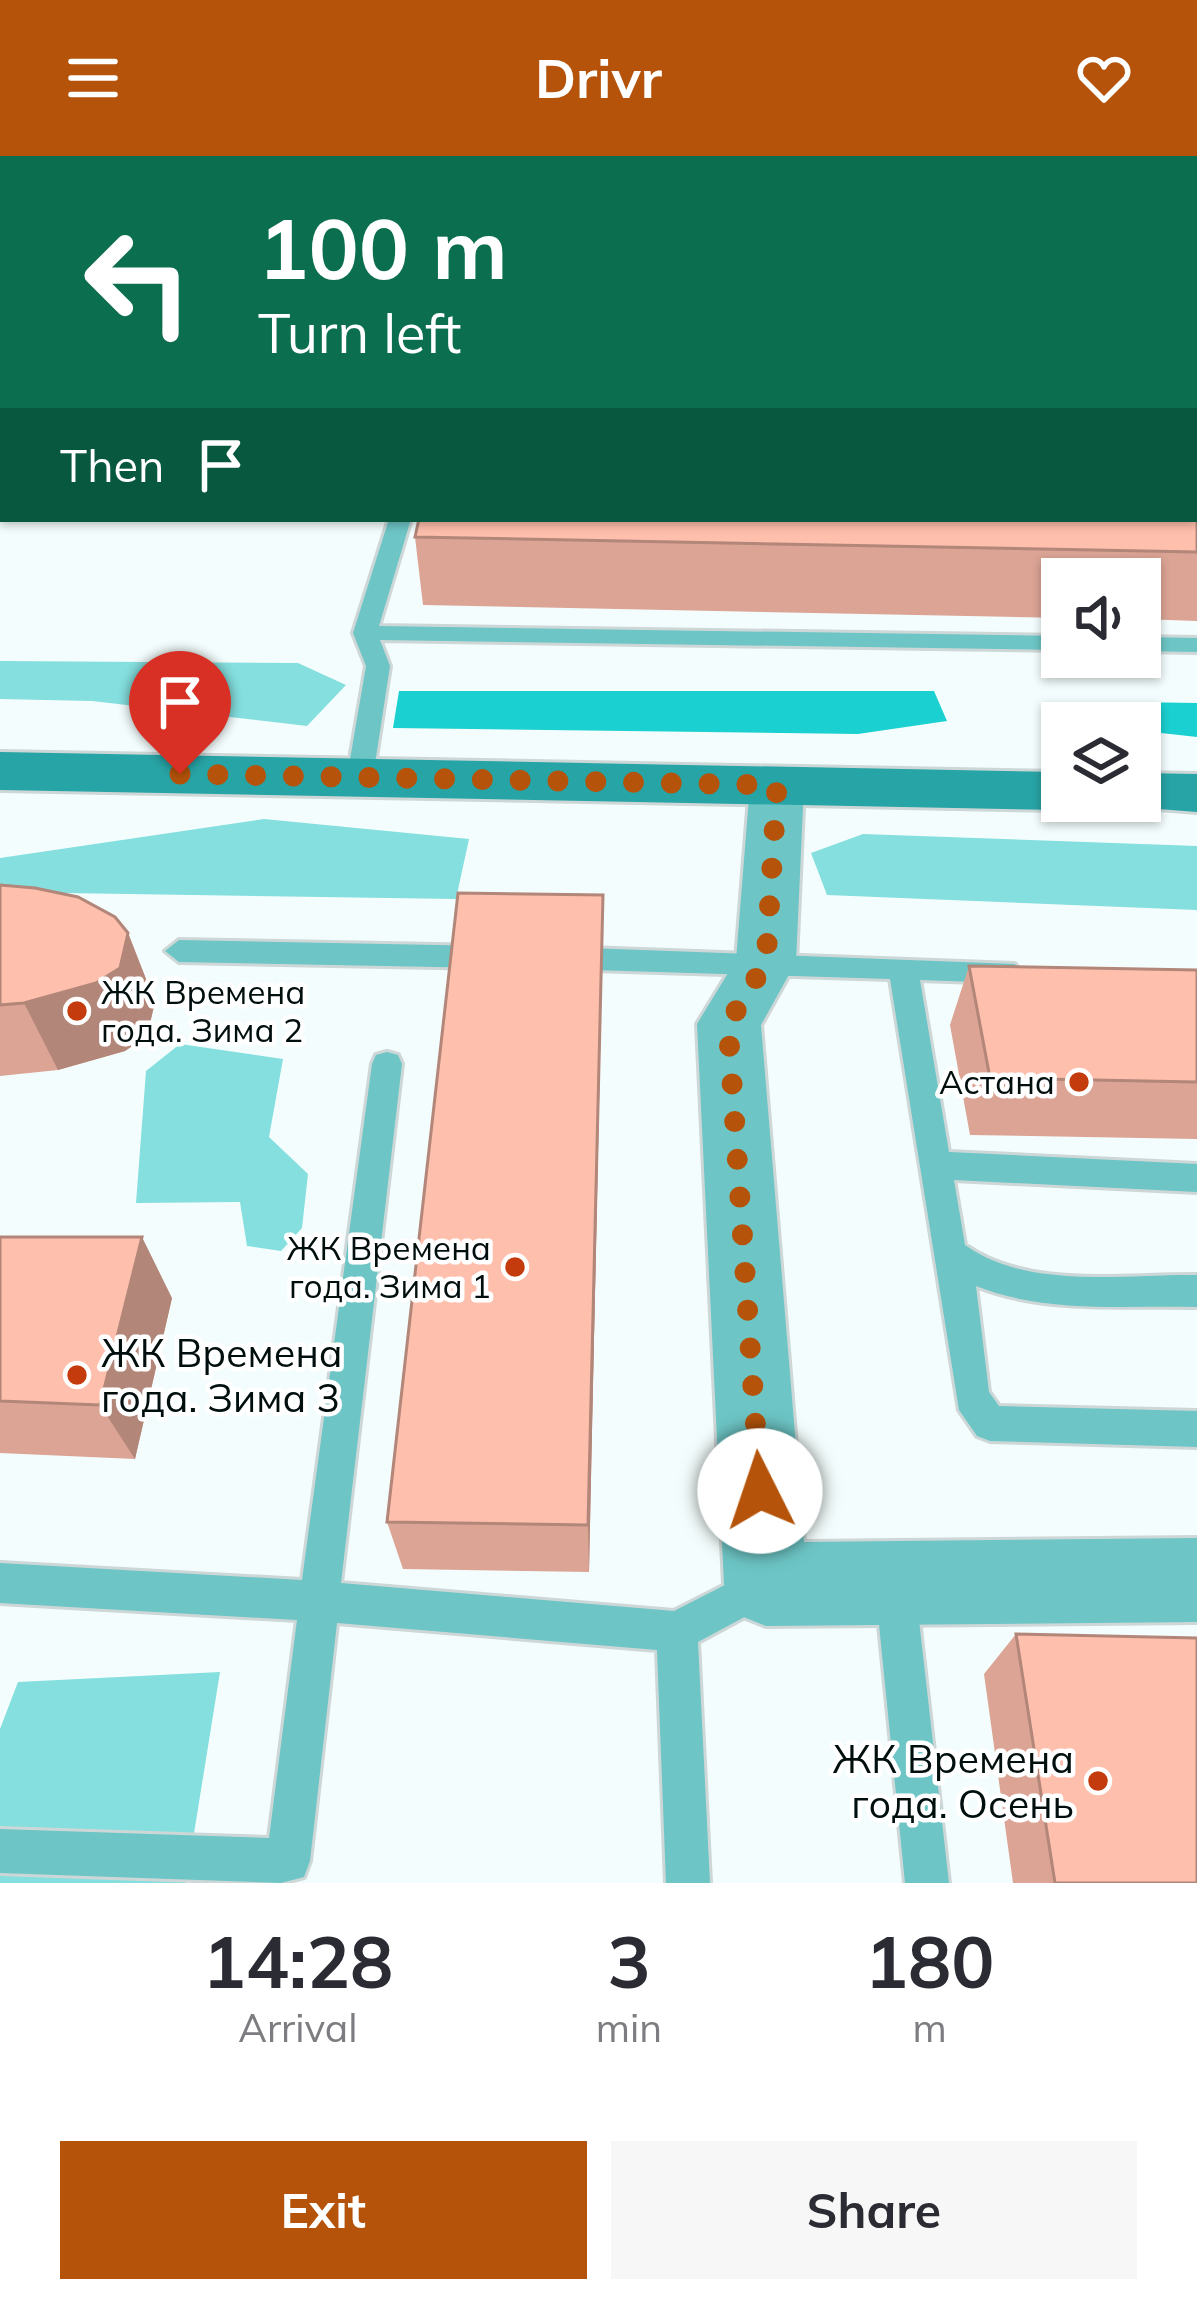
<!DOCTYPE html>
<html lang="en">
<head>
<meta charset="utf-8">
<style>
  :root { --surface:#fff; --page:#f7f7f7; --text:#2b2b33; --muted:#7c7c81; --accent:#b45309 }
  body { margin:0; font-family:Mulish,sans-serif; background:var(--page); color:var(--text); height:100vh; display:flex; flex-direction:column; font-size:45px; white-space:nowrap }
  * { box-sizing:border-box; margin:0 }
  p { font-size:39px; color:var(--muted) }
  .icon { flex:none; width:66px; height:66px; fill:none; stroke:currentColor; stroke-width:2; stroke-linecap:round; stroke-linejoin:round }
  .map { position:relative; height:1727px; overflow:hidden }
  .panel { display:flex; flex-direction:column; background:var(--surface); flex:1 }
  .panel>* { flex:none }
  .top-card { position:absolute; left:0px; top:0px; width:1197px; height:366px; box-shadow:0 3px 9px #0004; background:#0b6e4f; color:#fff; overflow:hidden }
  .tools { position:absolute; left:1041px; top:402px; display:grid; gap:24px }
  .tools a { display:grid; place-items:center; width:120px; height:120px; border-radius:0px; background:var(--surface); box-shadow:0 3px 9px #0004; font-size:60px }
  .pin { position:absolute; display:grid; place-items:center; width:102px; height:102px; color:#fff; margin:-123px -51px; border-radius:50% 50% 50% 0; rotate:-45deg; box-shadow:0 0 12px #0007 }
  .pin .icon { rotate:45deg }
  .me { position:absolute; width:132px; margin:-66px; rotate:356deg; stroke-linejoin:round; filter:drop-shadow(0 0 9px #0008) }
  .turn { display:flex; align-items:center; gap:42px; height:252px; padding:0 60px; font-size:54px }
  .turn .icon { width:156px; height:156px; stroke-width:2.5 }
  .turn b { display:block; font-size:84px; line-height:102px }
  .then { display:flex; align-items:center; height:114px; padding:0 60px; background:#0003; gap:24px; font-size:45px }
  .eta { display:flex; justify-content:space-evenly; align-items:center; height:204px; text-align:center }
  .eta b { font-size:72px; font-weight:700; line-height:84px }
  .primary-button { display:flex; gap:24px; margin-top:auto; padding:24px 60px }
  .primary-button a { flex:1; height:138px; border-radius:0px; background:var(--accent); color:#fff; font-size:48px; font-weight:700; line-height:138px; text-align:center }
  .primary-button a+a { background:var(--page); color:var(--text) }
  header { display:flex; justify-content:space-between; align-items:center; height:156px; padding:0 60px; background:var(--accent); color:#fff; font-size:54px; font-weight:700 }
  .map>svg:first-child { display:block }
  .green { fill:#84dfde }
  .forest { fill:#1bd0d1 }
  .lines { fill:none; stroke-linecap:round; stroke-linejoin:round }
  .service-casing { stroke:#cdd7d7; stroke-width:6 }
  .minor-casing { stroke:#cdd7d7; stroke-width:6 }
  .secondary-casing { stroke:#cdd7d7; stroke-width:6 }
  .service { fill:#6dc5c5; fill-rule:evenodd }
  .minor { fill:#6dc5c5; fill-rule:evenodd }
  .secondary { fill:#27a4a5; fill-rule:evenodd }
  .wall { fill:#dba495 }
  .shaded-wall { fill:#b28679 }
  .building { fill:#ffbfad; stroke:#b28679; stroke-width:3 }
  .route { stroke:#b45309; stroke-width:21; stroke-dasharray:0 37.8 }
  .poi-dot { fill:#c43c0d; stroke:#fff; stroke-width:4.5 }
  .labels { text-anchor:middle; stroke-width:9; stroke-linejoin:round; paint-order:stroke }
  .poi-label { font-size:33px; fill:#010e0e; stroke:#fff; text-anchor:end }
  .near-poi-label { font-size:39px; fill:#010e0e; stroke:#fff; text-anchor:start }
</style>
</head>
<body>
<header><svg class="icon" aria-label="menu" viewBox="0 0 24 24"><path d="M4 6h16M4 12h16M4 18h16"/></svg>Drivr<svg class="icon" aria-label="heart" viewBox="0 0 24 24"><path d="M12 20l-8-8c-3-5 5-10 8-4 3-6 11-1 8 4z"/></svg></header>
<div class="map">
<svg width="1197" height="1727" viewBox="0 0 1197 1727">
  <rect width="100%" height="100%" fill="#f4fdfd"/>
  <path class="green" d="M0,505L298,507L346,529L307,570L92,545L0,543Z
    M264,663L469,683L456,743L0,736V702Z
    M863,678L1197,690V754L827,739L811,697Z
    M180,888L283,903L269,981L308,1018L302,1072L281,1095L247,1090L240,1046L136,1047L146,915Z
    M220,1516L186,1727H0V1573L18,1526Z"/>
  <path class="forest" d="M399,535H934L947,565L858,578L393,572Z
    M1132,546L1197,547V581L1143,575Z"/>
  <g class="lines">
    <defs>
      <path id="service" d="M606,0H622V3H606Z
        M1127,0H1143L1144,3H1128Z
        M1194,4H1197V14H1194Z
        M1194,126L1197,127V142L1194,141Z
        M1194,224H1197V236H1194Z
        M389,363H411L379,470L1062,480V494L380,484L390,510L373,621L360,630L347,621L366,510L353,477Z
        M1140,481L1197,482V496L1140,495Z
        M179,784L489,790L503,801L489,812L179,806L165,795Z
        M561,791L1015,808L1020,816L1005,827L920,824L949,996L1197,1008V1036L954,1024L965,1089C1028,1134 1123,1118 1197,1119V1151C1123,1149 1046,1158 976,1130L989,1236L999,1250L1197,1255V1291L990,1285L977,1280L959,1254L890,823L561,813L547,802Z
        M387,896L398,899L402,908L341,1427L674,1455L766,1408L780,1414L786,1428L780,1442L698,1486L710,1727H666L657,1494L337,1467L310,1705L304,1721L281,1727L0,1717V1673L269,1682L297,1464L0,1447V1407L302,1424L372,908L376,899Z
        M895,1409L909,1415L915,1429L949,1727H905L875,1429L881,1415Z"/>
      <path id="minor" d="M1194,149H1197V171H1194Z
        M777,611L796,616L804,629L796,806L761,869L804,1386L1197,1382V1466L766,1470L736,1458L724,1428L697,868L736,804L750,629L758,616Z"/>
      <path id="secondary" d="M0,596L1062,616V645H1085L1062,654L0,634Z
        M1140,617L1197,618V656L1120,650L1117,645H1140Z"/>
    </defs>
    <use href="#service" class="service-casing"/>
    <use href="#minor" class="minor-casing"/>
    <use href="#secondary" class="secondary-casing"/>
    <use href="#service" class="service"/>
    <use href="#minor" class="minor"/>
    <use href="#secondary" class="secondary"/>
  </g>
  <path class="wall" d="M1197,248V465L1140,463V423H1062V462L423,449L415,381L1194,363Z
    M0,729L128,777L155,846L147,880L125,895L58,914L0,920Z
    M602,808L589,1416L403,1413L387,1366Z
    M969,810L1197,814V983L970,979L950,869Z
    M0,1081L172,1142L135,1303L0,1297Z
    M1016,1478L1197,1727H1013L984,1518Z"/>
  <path class="shaded-wall" d="M603,739L602,808L589,1416L588,1369Z
    M128,777L155,846L147,880L125,895L58,914L24,847Z
    M142,1081L172,1142L135,1303L100,1249Z"/>
  <path class="building" d="M272,0H367L366,3H271Z
    M492,0H577L576,3H492Z
    M1086,0H1129L1131,3H1088Z
    M1194,184H1197V207H1194Z
    M1194,242L1197,248V396L415,381L419,363H1194Z
    M0,729L35,732L78,741L115,761L128,777L120,812L96,827L24,847L0,849Z
    M458,737L603,739L588,1369L387,1366Z
    M969,810L1197,814V926L990,922Z
    M0,1081H142L100,1249L0,1245Z
    M1016,1478L1197,1482V1727H1055Z"/>
  <g class="lines">
    <path class="route" d="M180,618L777,629L766,806L728,868L760,1335"/>
  </g>
  <g class="poi-dot">
    <circle cx="77" cy="855" r="12"/>
    <circle cx="1079" cy="926" r="12"/>
    <circle cx="515" cy="1111" r="12"/>
    <circle cx="77" cy="1219" r="12"/>
    <circle cx="1098" cy="1625" r="12"/>
  </g>
  <g class="labels">
    <g class="poi-label">
      <text x="101" y="848" text-anchor="start">ЖК Времена<tspan x="101" dy="38">года. Зима 2</tspan></text>
      <text x="1055" y="938">Астана</text>
      <text x="491" y="1104">ЖК Времена<tspan x="491" dy="38">года. Зима 1</tspan></text>
    </g>
    <g class="near-poi-label">
      <text x="101" y="1211">ЖК Времена<tspan x="101" dy="45">года. Зима 3</tspan></text>
      <text x="1074" y="1617" text-anchor="end">ЖК Времена<tspan x="1074" dy="45">года. Осень</tspan></text>
    </g>
  </g>
</svg>
<div class="tools">
<a><svg class="icon" aria-label="sound" viewBox="0 0 24 24"><path d="M4 9h4l5-4v14l-5-4H4zM17 9q2 3 0 6"/></svg></a>
<a><svg class="icon" aria-label="layers" viewBox="0 0 24 24"><path d="M12 4l9 5-9 5-9-5zM3 14l9 5 9-5"/></svg></a>
</div>
<div class="pin" style="left:180px;top:618px;background:#d93025"><svg class="icon" aria-label="arrive" viewBox="0 0 24 24"><path d="M6 21V4h12l-3 4 3 4H6"/></svg></div>
<svg class="me" style="left:760px;top:1335px" viewBox="-20 -20 40 40"><circle r="19" fill="#fff"/><path d="M0-13L10 11 0 6-10 11z" fill="#b45309"/></svg>
<div class="top-card">
<div class="turn"><svg class="icon" aria-label="left" viewBox="0 0 24 24"><path d="M17 20v-9H6M10 6l-5 5 5 5"/></svg><div><b>100 m</b>Turn left</div></div>
<div class="then">Then<svg class="icon" aria-label="arrive" viewBox="0 0 24 24"><path d="M6 21V4h12l-3 4 3 4H6"/></svg></div>
</div>
</div>
<section class="panel">
<div class="eta">
<div><b>14:28</b><p>Arrival</p></div>
<div><b>3</b><p>min</p></div>
<div><b>180</b><p>m</p></div>
</div>
<div class="primary-button"><a>Exit</a><a>Share</a></div>
</section>
</body>
</html>
